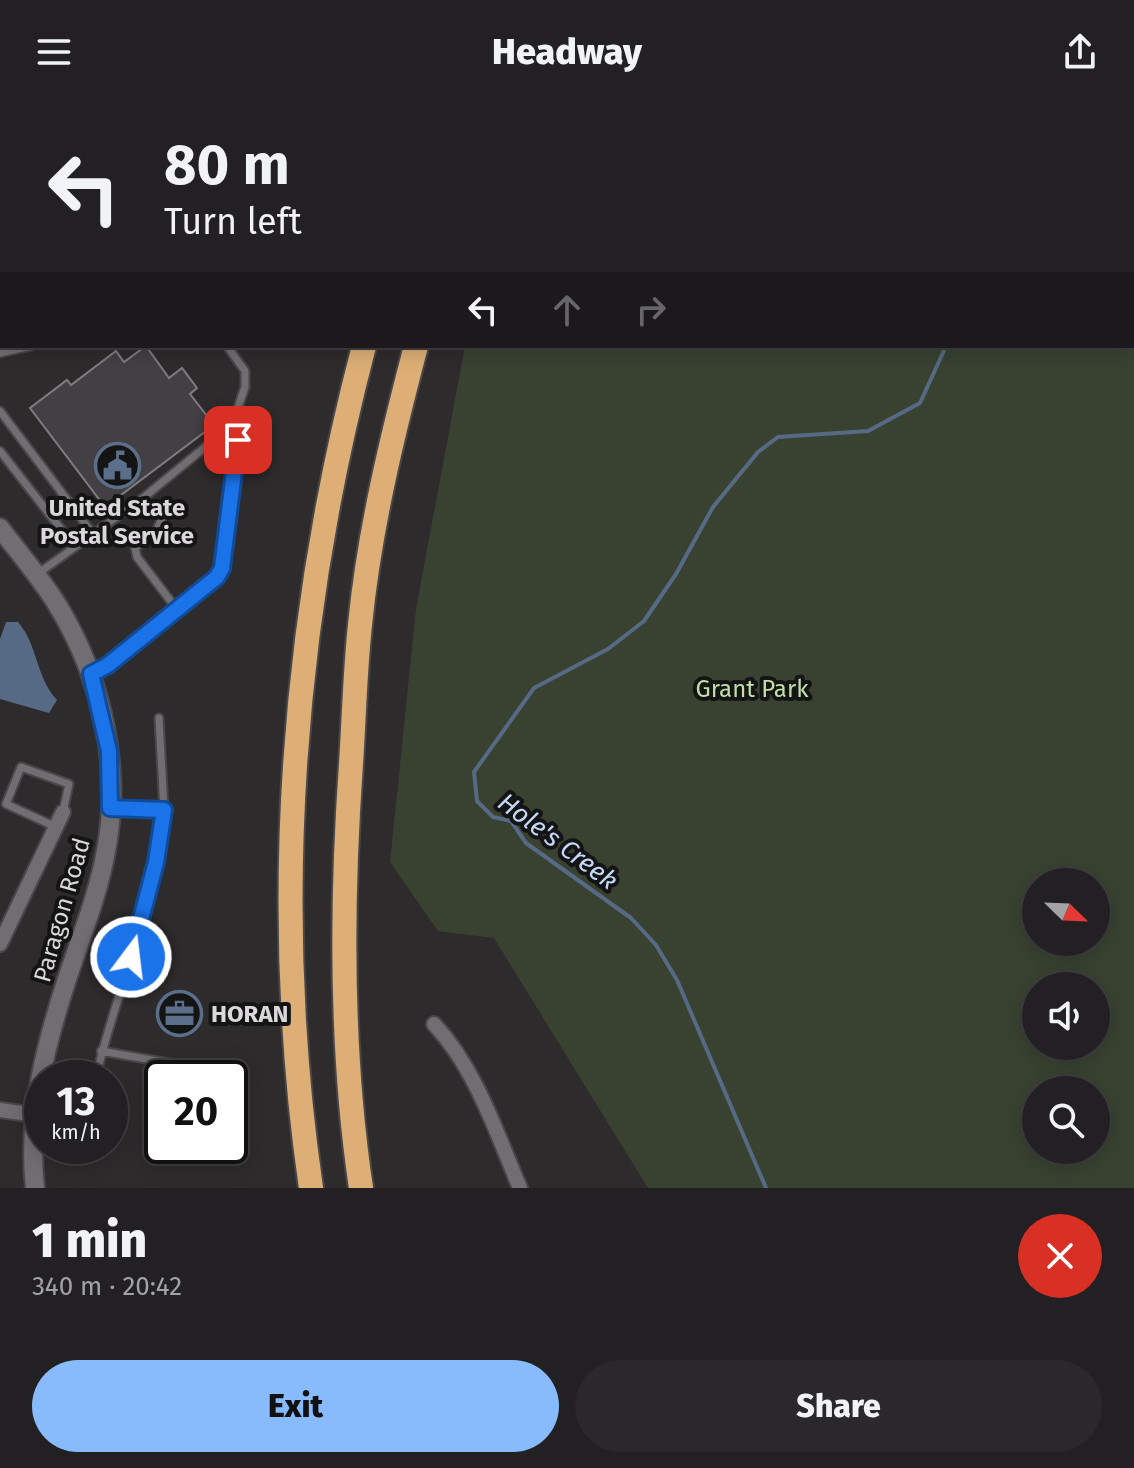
<!DOCTYPE html>
<html lang="en">
<head>
<meta charset="utf-8">
<style>
  :root { --surface:#222022; --page:#2a282a; --text:#f1f3f6; --muted:#a2a3a5; --line:#3f3e40; --accent:#87bbfc }
  body { margin:0; font-family:"Fira Sans",sans-serif; background:var(--page); color:var(--text); height:100vh; display:flex; flex-direction:column; font-size:30px; white-space:nowrap }
  * { box-sizing:border-box; margin:0 }
  p { font-size:26px; color:var(--muted) }
  .icon { flex:none; width:44px; height:44px; fill:none; stroke:currentColor; stroke-width:2; stroke-linecap:round; stroke-linejoin:round }
  .map { position:relative; height:1084px; overflow:hidden }
  .panel { display:flex; flex-direction:column; background:var(--surface); flex:1 }
  .panel>* { flex:none }
  .hud { position:absolute; left:0px; top:0px; width:1134px; height:244px; box-shadow:0 4px 20px #0003,0 0 0 2px var(--line); background:#222022; color:var(--text); overflow:hidden }
  .needle { width:52px; rotate:113deg }
  .fabs { position:absolute; left:1022px; top:764px; display:grid; gap:16px }
  .fabs a { display:grid; place-items:center; width:88px; height:88px; border-radius:50%; background:var(--surface); box-shadow:0 4px 20px #0003,0 0 0 2px var(--line); font-size:40px }
  .speed { position:absolute; left:24px; top:956px; display:flex; gap:16px; font-size:40px; font-weight:700; text-align:center }
  .speed>* { display:grid; place-content:center; width:104px; height:104px; border-radius:50%; background:var(--surface); box-shadow:0 4px 20px #0003,0 0 0 2px var(--line); line-height:1 }
  .speed small { font-size:20px; font-weight:400 }
  .speed .limit { border:4px solid #111; border-radius:12px; background:#fff; color:#111 }
  .pin { position:absolute; display:grid; place-items:center; width:68px; height:68px; color:#fff; margin:-34px; border-radius:16px; box-shadow:0 4px 12px #0006 }
  .me { position:absolute; width:88px; margin:-44px; rotate:15deg; stroke-linejoin:round; filter:drop-shadow(0 0 6px #0008) }
  .turn { display:flex; align-items:center; gap:28px; height:168px; padding:0 32px; font-size:36px }
  .turn .icon { width:104px; height:104px; stroke-width:2.5 }
  .turn b { display:block; font-size:56px; line-height:68px }
  .lanes { display:flex; align-items:center; height:76px; padding:0 32px; background:#0003; justify-content:center; gap:40px; direction:ltr }
  .lanes .off { opacity:.35 }
  .round { display:grid; place-items:center; flex:none; width:84px; height:84px; border-radius:42px; background:var(--page) }
  .summary { display:flex; align-items:center; justify-content:space-between; height:136px; padding:0 32px }
  h1 { font-size:48px; font-weight:800; line-height:60px }
  .button { display:flex; gap:16px; margin-top:auto; padding:16px 32px }
  .button a { flex:1; height:92px; border-radius:48px; background:var(--accent); color:#111; font-size:32px; font-weight:800; line-height:92px; text-align:center }
  .button a+a { background:var(--page); color:var(--text) }
  header { display:flex; justify-content:space-between; align-items:center; height:104px; padding:0 32px; background:var(--surface); font-size:36px; font-weight:800 }
  .map>svg:first-child { display:block }
  .green { fill:#394231; fill-rule:evenodd }
  .water { fill:#566985 }
  .lines { fill:none; stroke-linecap:round; stroke-linejoin:round }
  .stream { stroke:#566985; stroke-width:4 }
  .building { fill:#434043; stroke:#7f7c7f; stroke-width:2 }
  .service-casing { stroke:#494749; stroke-width:11 }
  .minor-casing { stroke:#494749; stroke-width:18 }
  .tertiary-casing { stroke:#494749; stroke-width:22 }
  .motorway-casing { stroke:#494749; stroke-width:28 }
  .service { stroke:#716e71; stroke-width:7 }
  .minor { stroke:#716e71; stroke-width:14 }
  .tertiary { stroke:#716e71; stroke-width:18 }
  .motorway { stroke:#ddaf76; stroke-width:24 }
  .route-casing { stroke:#114b97; stroke-width:20 }
  .route { stroke:#1a73e8; stroke-width:14 }
  .labels { text-anchor:middle; stroke-width:8; stroke-linejoin:round; paint-order:stroke }
  .poi-label { font-size:24px; font-weight:bold; fill:#dad8da; stroke:#151415 }
  .park-label { font-size:24px; fill:#c2dfa8; stroke:#151415 }
  .street-label { font-size:24px; fill:#dad8da; stroke:#151415 }
  .water-label { font-size:26px; font-style:italic; fill:#c3d9f7; stroke:#151415 }
</style>
</head>
<body>
<header><svg class="icon" aria-label="menu" viewBox="0 0 24 24"><path d="M4 6h16M4 12h16M4 18h16"/></svg>Headway<svg class="icon" aria-label="share" viewBox="0 0 24 24"><path d="M12 15V3M7 8l5-5 5 5M5 13v7h14v-7"/></svg></header>
<div class="map">
<svg width="1134" height="1084" viewBox="0 0 1134 1084">
  <rect width="100%" height="100%" fill="#2e2b2d"/>
  <path class="green" d="M561,0H1134V1084H648L494,834L438,827L390,758L416,505L465,242H1132V2ZM1036,778H1096V838H1036ZM1036,882H1096V942H1036ZM1036,986H1096V1046H1036Z"/>
  <path class="water" d="M6,518H18C38,541 36,574 57,596L49,609L0,595V535Z"/>
  <g class="lines">
    <path class="stream" d="M919,0V2
      M766,1084L677,876L656,841L631,814L526,739L511,717L493,713L477,697L474,668L534,584L608,545L644,517L676,470L713,403L758,348L778,333L868,327L920,299L946,242"/>
  </g>
  <path class="building" d="M146,242L169,274L182,264L197,284L190,290L214,321L105,403L30,304L67,276L71,281L116,247L124,258Z"/>
  <g class="lines">
    <defs>
      <path id="service" d="M45,0L48,2
        M0,249L31,242
        M0,307L93,430
        M0,347L75,443
        M36,471L143,394L232,321L245,283V267L227,242
        M176,504L217,473L222,464L238,336L232,321
        M92,569L108,561L176,504L137,453L135,444L156,428L162,414L143,394
        M159,614L164,706
        M56,723L6,700L21,663L69,680L63,708
        M101,947L203,965
        M96,974C105,931 120,892 132,850C146,803 156,755 164,706L112,704"/>
      <path id="minor" d="M16,2L18,0
        M0,12L2,11
        M0,840L63,708
        M434,920C476,965 496,1028 520,1084
        M0,1006L35,1011"/>
      <path id="tertiary" d="M0,424C19,449 41,474 58,502C102,575 122,663 106,747C98,791 81,833 67,875C45,943 27,1012 35,1084"/>
      <path id="motorway" d="M439,2L440,0
        M491,2L492,0
        M311,1084C270,802 292,516 364,242
        M361,1084C340,944 341,801 351,660C354,614 355,567 360,521C369,428 392,333 416,242"/>
    </defs>
    <use href="#service" class="service-casing"/>
    <use href="#minor" class="minor-casing"/>
    <use href="#tertiary" class="tertiary-casing"/>
    <use href="#motorway" class="motorway-casing"/>
    <use href="#service" class="service"/>
    <use href="#minor" class="minor"/>
    <use href="#tertiary" class="tertiary"/>
    <use href="#motorway" class="motorway"/>
  </g>
  <g class="lines">
    <defs>
      <path id="route" d="M131,853L156,758L164,706L110,704L109,647L91,570L108,561L217,473L222,464L238,336"/>
    </defs>
    <use href="#route" class="route-casing"/>
    <use href="#route" class="route"/>
  </g>
  <defs>
    <symbol id="civic-ring" viewBox="-11 -11 22 22"><circle r="9.5" fill="#151415" stroke="#5c6f8a" stroke-width="1.5"/><path d="M-.6-6.5H3V-4.5H.6V-3L4-1V1h2V6H-6V1h2V-1L-.6-3ZM-1.2 2.5V6h2.4V2.5Z" fill="#5c6f8a"/></symbol>
    <symbol id="office-ring" viewBox="-11 -11 22 22"><circle r="9.5" fill="#151415" stroke="#5c6f8a" stroke-width="1.5"/><path d="M-6-3h4V-5.5h4V-3h4V5H-6ZM-1-4.5V-3h2v-1.5ZM-6 0V1H6V0Z" fill="#5c6f8a"/></symbol>
  </defs>
  <g fill-rule="evenodd">
    <use href="#civic-ring" x="92" y="336" width="51" height="51"/>
    <use href="#office-ring" x="154" y="884" width="51" height="51"/>
  </g>
  <g class="labels">
    <g class="poi-label">
      <text x="117" y="412">United State<tspan x="117" dy="28">Postal Service</tspan></text>
      <text x="211" y="918" text-anchor="start">HORAN</text>
    </g>
    <g class="park-label">
      <text x="752" y="593">Grant Park</text>
    </g>
    <g class="street-label">
      <text transform="translate(62 806) rotate(-74)" y="8">Paragon Road</text>
    </g>
    <g class="water-label">
      <text transform="translate(558 737) rotate(37)" y="9">Hole's Creek</text>
    </g>
  </g>
</svg>
<div class="fabs">
<a><svg class="needle" viewBox="-14 -14 28 28"><path d="M0-13l5 13h-10z" fill="#e53935"/><path d="M0 13l5-13h-10z" fill="#a2a3a5"/></svg></a>
<a><svg class="icon" aria-label="sound" viewBox="0 0 24 24"><path d="M4 9h4l5-4v14l-5-4H4zM17 9q2 3 0 6"/></svg></a>
<a><svg class="icon" aria-label="search" viewBox="0 0 24 24"><circle cx="10" cy="10" r="6"/><path d="M15 15l6 6"/></svg></a>
</div>
<div class="speed"><div>13<small>km/h</small></div><div class="limit">20</div></div>
<div class="pin" style="left:238px;top:336px;background:#d93025"><svg class="icon" aria-label="arrive" viewBox="0 0 24 24"><path d="M6 21V4h12l-3 4 3 4H6"/></svg></div>
<svg class="me" style="left:131px;top:853px" viewBox="-20 -20 40 40"><circle r="17" fill="#1a73e8" stroke="#fff" stroke-width="3"/><path d="M0-11L8 9 0 5-8 9z" fill="#fff"/></svg>
<div class="hud">
<div class="turn"><svg class="icon" aria-label="left" viewBox="0 0 24 24"><path d="M17 20v-9H6M10 6l-5 5 5 5"/></svg><div><b>80 m</b>Turn left</div></div>
<div class="lanes"><svg class="icon" aria-label="left" viewBox="0 0 24 24"><path d="M17 20v-9H6M10 6l-5 5 5 5"/></svg><svg class="icon off" aria-label="ahead" viewBox="0 0 24 24"><path d="M12 20V5M6 11l6-6 6 6"/></svg><svg class="icon off" aria-label="right" viewBox="0 0 24 24"><path d="M7 20v-9h11M14 6l5 5-5 5"/></svg></div>
</div>
</div>
<section class="panel">
<div class="summary"><div><h1>1 min</h1><p>340 m · 20:42</p></div><a class="round" style="background:#d93025;color:#fff"><svg class="icon" aria-label="close" viewBox="0 0 24 24"><path d="M6 6l12 12M18 6L6 18"/></svg></a></div>
<div class="button"><a>Exit</a><a>Share</a></div>
</section>
</body>
</html>
